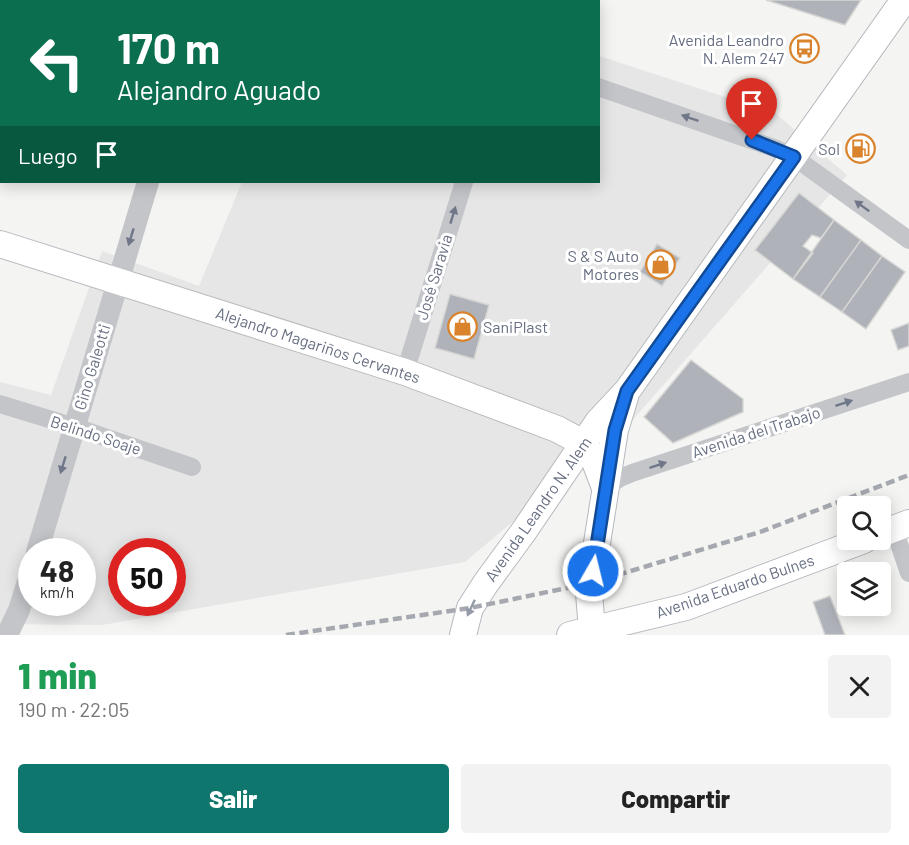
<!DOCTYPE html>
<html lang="es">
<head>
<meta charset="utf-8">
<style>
  :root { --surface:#fff; --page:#f2f2f2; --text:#222; --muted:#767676; --accent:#0f766e }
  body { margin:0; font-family:Barlow,sans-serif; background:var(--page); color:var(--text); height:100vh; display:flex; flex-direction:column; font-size:22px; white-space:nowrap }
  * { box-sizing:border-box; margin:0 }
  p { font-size:20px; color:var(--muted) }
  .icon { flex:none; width:33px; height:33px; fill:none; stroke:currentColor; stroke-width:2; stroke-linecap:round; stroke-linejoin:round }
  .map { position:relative; height:635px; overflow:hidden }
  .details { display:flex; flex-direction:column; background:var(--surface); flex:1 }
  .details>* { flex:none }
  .top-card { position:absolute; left:0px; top:0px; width:600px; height:183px; box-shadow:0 3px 15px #0003; background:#0b6e4f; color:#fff; overflow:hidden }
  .fabs { position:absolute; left:837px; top:496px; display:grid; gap:12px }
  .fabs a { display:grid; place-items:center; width:54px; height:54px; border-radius:6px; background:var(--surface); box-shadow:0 3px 15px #0003; font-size:30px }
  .speed { position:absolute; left:18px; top:538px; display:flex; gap:12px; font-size:30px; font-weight:700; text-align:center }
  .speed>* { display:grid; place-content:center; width:78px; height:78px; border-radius:50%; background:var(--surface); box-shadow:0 3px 15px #0003; line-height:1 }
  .speed small { font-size:15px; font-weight:400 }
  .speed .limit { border:9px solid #d22; background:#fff; color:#111 }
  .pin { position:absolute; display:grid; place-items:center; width:51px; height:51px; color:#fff; margin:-62px -26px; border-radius:50% 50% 50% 0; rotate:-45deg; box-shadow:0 0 6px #0007 }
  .pin .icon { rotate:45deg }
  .me { position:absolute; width:66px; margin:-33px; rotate:8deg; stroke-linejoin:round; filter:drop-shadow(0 0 4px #0008) }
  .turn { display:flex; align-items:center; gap:21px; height:126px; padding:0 18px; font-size:27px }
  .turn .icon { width:78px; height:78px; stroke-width:2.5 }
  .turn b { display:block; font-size:42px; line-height:51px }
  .then { display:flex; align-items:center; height:57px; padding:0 18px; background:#0003; gap:12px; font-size:22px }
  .round { display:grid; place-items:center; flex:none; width:63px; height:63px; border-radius:6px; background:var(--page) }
  .head { display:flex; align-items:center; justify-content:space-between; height:102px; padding:0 18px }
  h1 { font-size:36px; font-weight:800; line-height:45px; color:#1e9e55 }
  .primary-button { display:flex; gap:12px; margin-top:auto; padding:12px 18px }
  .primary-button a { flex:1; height:69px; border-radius:6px; background:var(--accent); color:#fff; font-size:24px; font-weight:800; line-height:69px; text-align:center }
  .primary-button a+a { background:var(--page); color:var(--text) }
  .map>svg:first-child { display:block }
  .built { fill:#e5e6e5; fill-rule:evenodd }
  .building { fill:#afb2b9; stroke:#d6d7d4; stroke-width:1.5 }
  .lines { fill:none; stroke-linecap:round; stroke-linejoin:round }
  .secondary-casing { stroke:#b5b8bd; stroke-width:28 }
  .minor { stroke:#c3c5c9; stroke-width:18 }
  .tertiary { stroke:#c3c5c9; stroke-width:22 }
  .secondary { stroke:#fff; stroke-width:26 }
  .rail { stroke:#a5a8af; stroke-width:4.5; stroke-dasharray:9 4.5; stroke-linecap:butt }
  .oneway { fill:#6f7788 }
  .oneway2 { fill:#949aa7 }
  .route-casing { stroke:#114b97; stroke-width:15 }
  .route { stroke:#1a73e8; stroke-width:10 }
  .labels { text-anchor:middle; stroke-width:6; stroke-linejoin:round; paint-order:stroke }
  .poi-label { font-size:16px; fill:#666e81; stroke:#fff; text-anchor:end }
  .street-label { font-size:16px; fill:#666e81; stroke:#fff }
</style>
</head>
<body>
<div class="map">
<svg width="909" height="635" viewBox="0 0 909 635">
  <rect width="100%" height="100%" fill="#f4f5f2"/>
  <path class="built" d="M599,56L775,113L847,175L631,422L465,562L102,625L0,624V382L51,395L102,251L199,286L242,182H598ZM32,552H82V603H32ZM122,552H172V603H122Z"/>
  <path class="building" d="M766,0H861L845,25Z
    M799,193L834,220L821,238L812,235L803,246L813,253L793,279L755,250Z
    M834,220L861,240L820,297L793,279Z
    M861,240L882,256L842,312L820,297Z
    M657,244L680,258L662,286L640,272Z
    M882,256L905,272L866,329L842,312Z
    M450,294L489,305L474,359L435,348Z
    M909,323V346L898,350L891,330Z
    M691,360L743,399V412L673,443L644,417Z
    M830,596L845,635H825L813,602Z"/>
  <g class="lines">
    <defs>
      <path id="secondary" d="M0,244L405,372L557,429L583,443L594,459L605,488
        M880,534L909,523
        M592,630L589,593L615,430L625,397
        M463,635L470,608L486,583L524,531L598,422L627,391L904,0
        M570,635L686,607L864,540"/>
    </defs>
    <use href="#secondary" class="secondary-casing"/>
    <path class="minor" d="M339,0L344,2
      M520,2V0
      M598,87L774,148L794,157L909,240
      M405,372L464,182
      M0,404L75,427L192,467
      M605,488L620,478L632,473L909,382
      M894,529L909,573"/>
    <path class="tertiary" d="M202,2L203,0
      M37,552L148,182
      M7,635L19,610L32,569"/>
    <use href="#secondary" class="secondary"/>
    <path class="rail" d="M286,635L470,608L591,583L760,532L909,475"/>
  </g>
  <defs><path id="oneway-solid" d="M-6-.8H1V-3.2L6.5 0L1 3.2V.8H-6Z" transform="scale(1.5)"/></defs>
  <g class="oneway">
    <use href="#oneway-solid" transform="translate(690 118) rotate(-161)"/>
    <use href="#oneway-solid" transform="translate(862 206) rotate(-144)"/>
    <use href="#oneway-solid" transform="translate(453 215) rotate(-73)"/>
    <use href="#oneway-solid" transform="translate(131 237) rotate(107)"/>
    <use href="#oneway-solid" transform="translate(844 403) rotate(-18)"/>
    <use href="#oneway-solid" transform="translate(63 465) rotate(107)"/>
    <use href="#oneway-solid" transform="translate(658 465) rotate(-18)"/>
  </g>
  <use class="oneway2" href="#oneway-solid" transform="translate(471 608) rotate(115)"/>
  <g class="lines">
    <defs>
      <path id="route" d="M593,571L615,430L627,391L794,157L752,140"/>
    </defs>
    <use href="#route" class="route-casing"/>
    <use href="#route" class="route"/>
  </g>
  <defs>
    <symbol id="bus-ring" viewBox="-11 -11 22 22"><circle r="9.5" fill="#fff" stroke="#da832d" stroke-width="1.5"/><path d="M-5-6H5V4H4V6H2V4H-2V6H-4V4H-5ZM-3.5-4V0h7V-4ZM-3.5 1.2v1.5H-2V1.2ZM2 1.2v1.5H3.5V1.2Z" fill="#da832d"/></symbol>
    <symbol id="fuel-ring" viewBox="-11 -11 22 22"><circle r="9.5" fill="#fff" stroke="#da832d" stroke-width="1.5"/><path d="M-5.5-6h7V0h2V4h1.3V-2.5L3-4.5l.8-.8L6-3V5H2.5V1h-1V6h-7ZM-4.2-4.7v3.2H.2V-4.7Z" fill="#da832d"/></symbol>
    <symbol id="shop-ring" viewBox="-11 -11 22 22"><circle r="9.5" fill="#fff" stroke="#da832d" stroke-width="1.5"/><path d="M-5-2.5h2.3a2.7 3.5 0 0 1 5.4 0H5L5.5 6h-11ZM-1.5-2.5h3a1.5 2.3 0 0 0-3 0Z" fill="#da832d"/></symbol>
  </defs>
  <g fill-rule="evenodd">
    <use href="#bus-ring" x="788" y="32" width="33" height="33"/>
    <use href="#fuel-ring" x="844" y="132" width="33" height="33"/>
    <use href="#shop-ring" x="644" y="248" width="33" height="33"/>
    <use href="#shop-ring" x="446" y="310" width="33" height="33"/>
  </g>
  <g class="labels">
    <g class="poi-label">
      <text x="784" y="46">Avenida Leandro<tspan x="784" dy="18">N. Alem 247</tspan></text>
      <text x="840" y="155">Sol</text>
      <text x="639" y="262">S &amp; S Auto<tspan x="639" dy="18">Motores</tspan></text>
      <text x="483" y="333" text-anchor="start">SaniPlast</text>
    </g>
    <g class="street-label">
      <text transform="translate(434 277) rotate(-73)" y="6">José Saravia</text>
      <text transform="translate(318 345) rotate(18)" y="6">Alejandro Magariños Cervantes</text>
      <text transform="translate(92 367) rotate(-73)" y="6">Gino Galeotti</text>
      <text transform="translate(756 432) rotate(-18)" y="6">Avenida del Trabajo</text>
      <text transform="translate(96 435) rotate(18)" y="6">Belindo Soaje</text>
      <text transform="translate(538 509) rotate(-55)" y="6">Avenida Leandro N. Alem</text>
      <text transform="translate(735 586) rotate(-19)" y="6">Avenida Eduardo Bulnes</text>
    </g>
  </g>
</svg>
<div class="fabs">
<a><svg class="icon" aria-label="search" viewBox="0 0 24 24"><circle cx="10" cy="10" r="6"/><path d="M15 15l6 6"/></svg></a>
<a><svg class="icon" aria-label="layers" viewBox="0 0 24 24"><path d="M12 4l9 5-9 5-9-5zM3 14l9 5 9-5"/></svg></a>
</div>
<div class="speed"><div>48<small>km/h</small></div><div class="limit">50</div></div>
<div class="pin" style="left:752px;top:140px;background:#d93025"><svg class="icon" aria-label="arrive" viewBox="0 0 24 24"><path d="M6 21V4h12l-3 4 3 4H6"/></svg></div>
<svg class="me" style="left:593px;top:571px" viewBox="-20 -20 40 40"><circle r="17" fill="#1a73e8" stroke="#fff" stroke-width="3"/><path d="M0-11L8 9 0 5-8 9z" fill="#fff"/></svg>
<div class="top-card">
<div class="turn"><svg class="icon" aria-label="left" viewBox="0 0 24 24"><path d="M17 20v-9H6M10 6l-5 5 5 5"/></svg><div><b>170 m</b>Alejandro Aguado</div></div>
<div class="then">Luego<svg class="icon" aria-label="arrive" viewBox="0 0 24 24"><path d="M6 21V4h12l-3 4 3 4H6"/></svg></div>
</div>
</div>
<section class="details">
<div class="head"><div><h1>1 min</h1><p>190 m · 22:05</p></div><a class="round"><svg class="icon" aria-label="close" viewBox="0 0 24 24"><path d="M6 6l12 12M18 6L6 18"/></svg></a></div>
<div class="primary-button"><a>Salir</a><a>Compartir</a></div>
</section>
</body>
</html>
